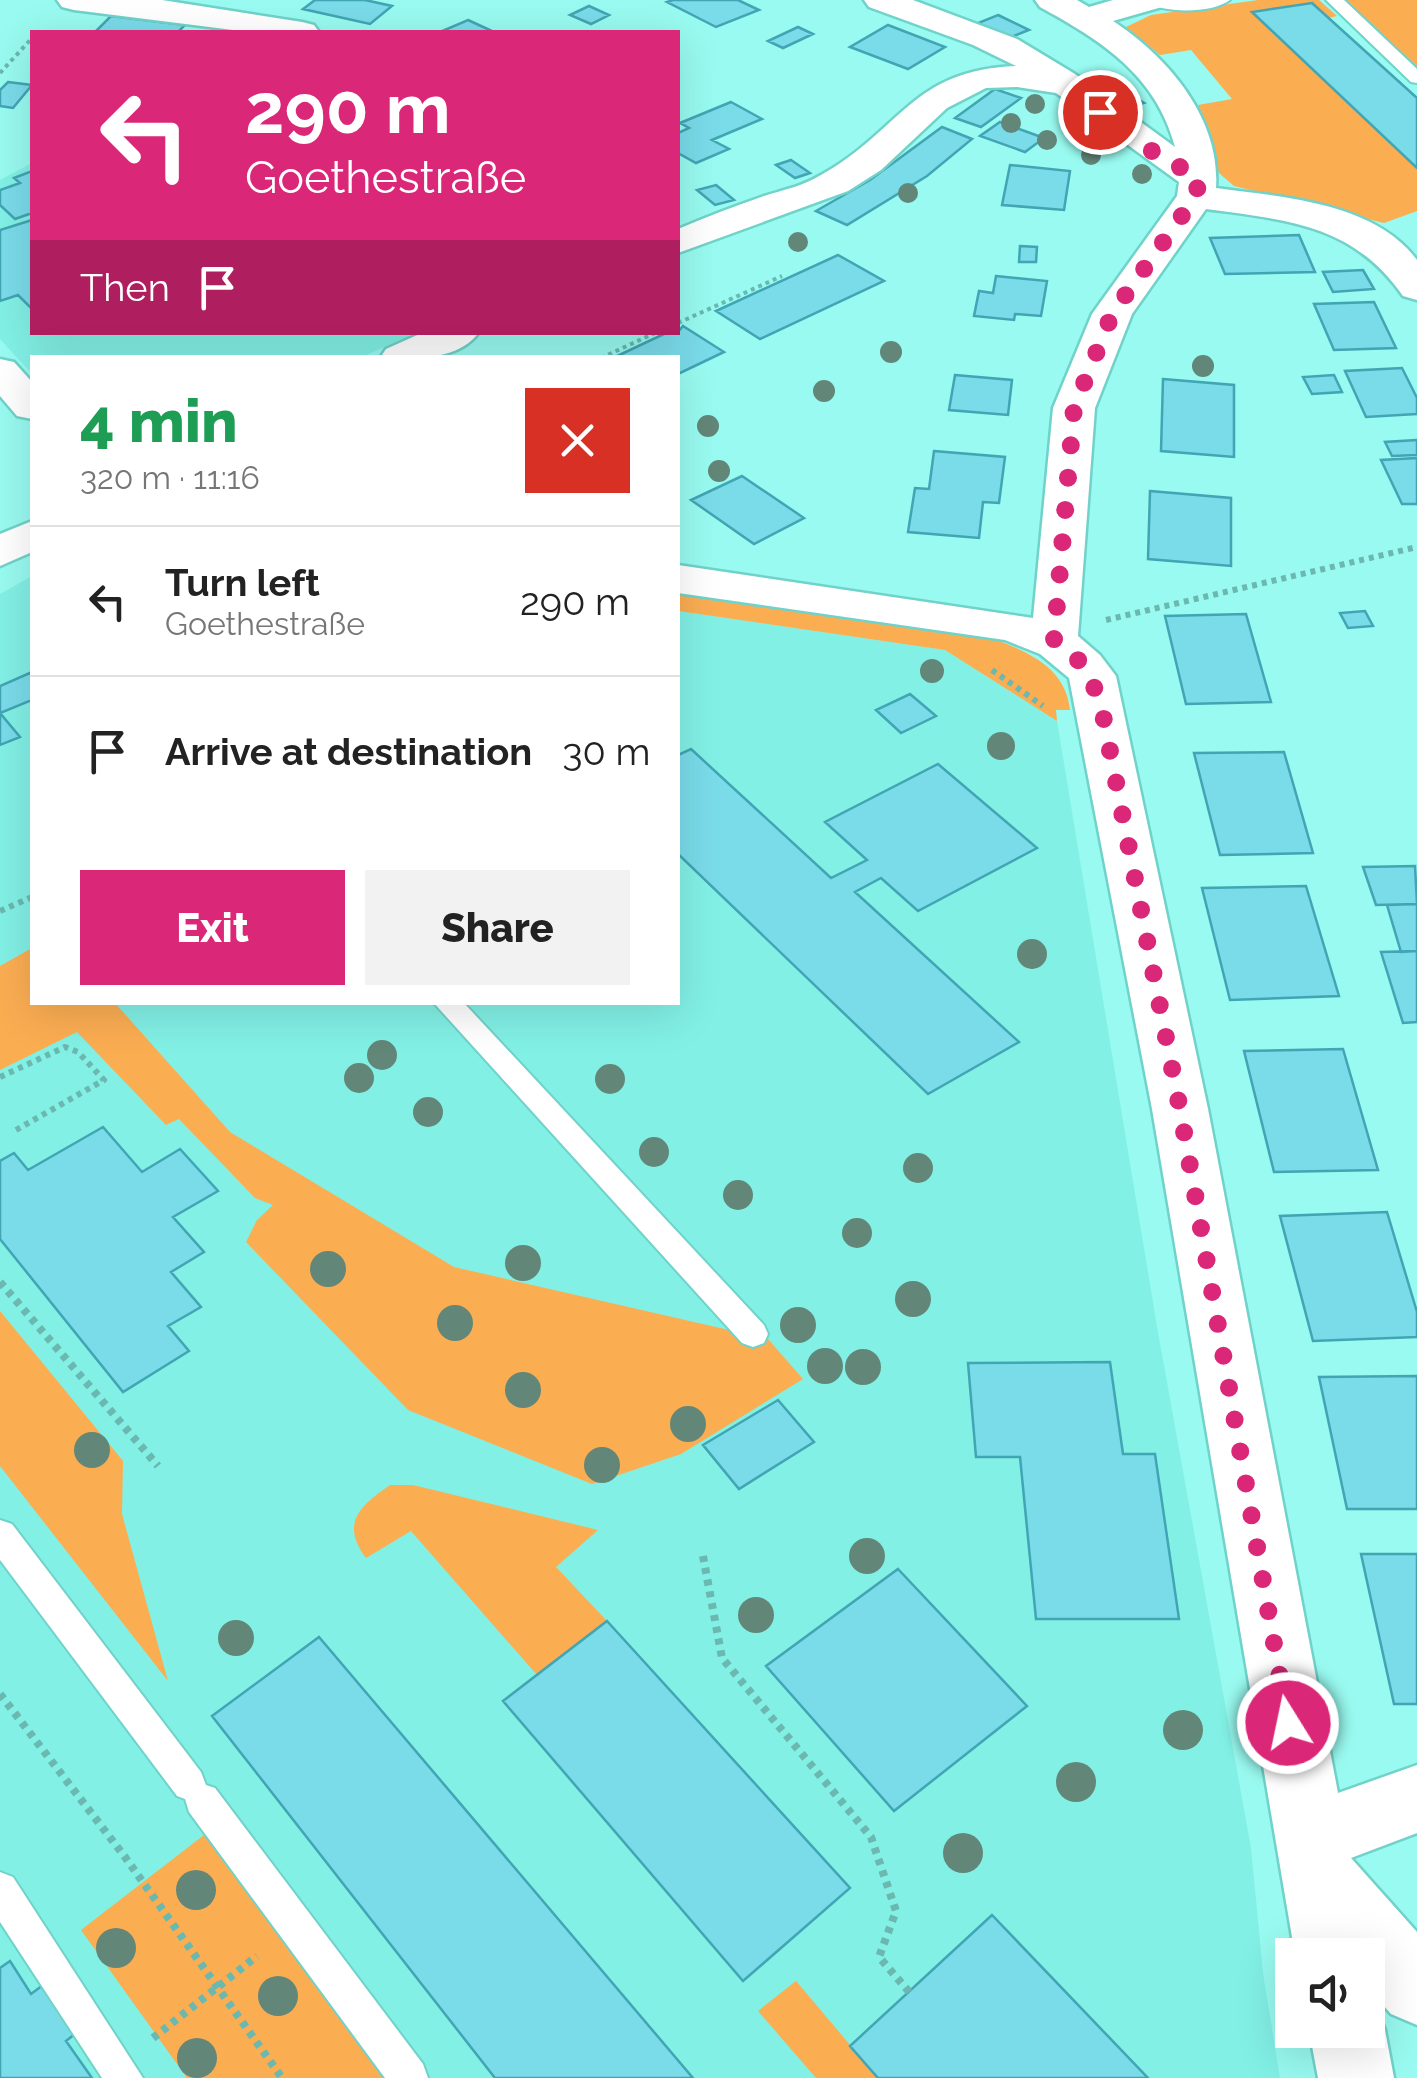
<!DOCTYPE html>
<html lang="en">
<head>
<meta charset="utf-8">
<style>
  :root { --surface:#fff; --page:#f2f2f2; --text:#222; --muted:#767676; --line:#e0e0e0; --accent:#db2777 }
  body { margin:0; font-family:Raleway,sans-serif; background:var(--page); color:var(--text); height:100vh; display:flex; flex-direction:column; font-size:38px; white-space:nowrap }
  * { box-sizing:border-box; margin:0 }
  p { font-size:32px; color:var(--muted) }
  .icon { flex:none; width:55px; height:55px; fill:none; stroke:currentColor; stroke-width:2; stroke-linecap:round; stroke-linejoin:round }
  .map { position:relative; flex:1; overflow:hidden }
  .details { position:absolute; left:30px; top:355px; width:650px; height:650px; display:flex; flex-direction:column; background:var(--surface); border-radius:0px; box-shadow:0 10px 40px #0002 }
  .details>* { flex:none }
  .guide { position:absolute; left:30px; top:30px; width:650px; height:305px; border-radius:0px; box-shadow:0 10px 40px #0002; background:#db2777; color:#fff; overflow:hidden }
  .fabs { position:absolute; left:1275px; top:1938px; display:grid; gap:20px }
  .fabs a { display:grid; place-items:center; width:110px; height:110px; border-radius:0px; background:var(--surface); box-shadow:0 10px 40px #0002; font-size:50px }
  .pin { position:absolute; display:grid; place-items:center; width:85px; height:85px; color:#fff; margin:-42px; border:5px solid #fff; border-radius:50%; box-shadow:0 2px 10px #0007 }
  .me { position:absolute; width:110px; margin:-55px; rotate:350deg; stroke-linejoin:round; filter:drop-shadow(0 0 8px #0008) }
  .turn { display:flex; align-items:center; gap:35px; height:210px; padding:0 50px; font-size:45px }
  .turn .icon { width:130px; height:130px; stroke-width:2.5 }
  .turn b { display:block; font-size:70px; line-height:85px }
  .then { display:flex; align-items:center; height:95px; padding:0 50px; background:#0003; gap:20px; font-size:38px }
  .round { display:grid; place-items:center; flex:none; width:105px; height:105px; border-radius:0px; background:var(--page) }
  .summary { display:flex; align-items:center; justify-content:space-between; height:170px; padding:0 50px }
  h1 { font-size:60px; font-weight:800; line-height:75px; color:#1e9e55 }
  .action { display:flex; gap:20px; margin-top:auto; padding:20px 50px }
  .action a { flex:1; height:115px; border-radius:0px; background:var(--accent); color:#fff; font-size:40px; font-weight:800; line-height:115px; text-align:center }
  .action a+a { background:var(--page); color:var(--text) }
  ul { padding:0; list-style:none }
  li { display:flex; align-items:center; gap:30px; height:150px; padding:0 50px; border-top:2px solid var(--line) }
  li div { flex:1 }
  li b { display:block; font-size:38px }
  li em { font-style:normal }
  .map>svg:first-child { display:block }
  .built { fill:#82f0e5 }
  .green { fill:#fbad52 }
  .building { fill:#7adbe9; stroke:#41a5b3; stroke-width:2.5 }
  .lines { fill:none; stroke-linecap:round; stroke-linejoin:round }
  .lane-casing { stroke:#70d2c9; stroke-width:4 }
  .street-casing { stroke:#70d2c9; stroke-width:5 }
  .path-far2 { stroke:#6bb8b1; stroke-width:4; stroke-dasharray:4 4; stroke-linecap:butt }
  .path-far1 { stroke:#6bb8b1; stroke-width:6; stroke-dasharray:5 5; stroke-linecap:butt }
  .path { stroke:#6bb8b1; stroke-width:8; stroke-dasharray:6 6; stroke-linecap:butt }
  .lane { fill:#fff; fill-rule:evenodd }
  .street { fill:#fff; fill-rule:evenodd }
  .tree { fill:#628678 }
  .route { stroke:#db2777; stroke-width:18; stroke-dasharray:0 32.4 }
</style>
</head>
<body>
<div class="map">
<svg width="1417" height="2078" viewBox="0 0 1417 2078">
  <rect width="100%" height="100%" fill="#98faf0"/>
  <path class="built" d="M32,163V332H404L409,336L362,357L32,358V374L0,339V180Z
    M32,576V1002H678V611L945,650L1057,721L1157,1327L1251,1848L1263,1973L1280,2078H0V594Z"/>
  <path class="green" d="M1258,0H1319L1337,16L1328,18L1312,3L1253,13L1417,168V211L1384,223L1234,186L1211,166L1209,133L1198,105L1232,99L1191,50L1160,55L1126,27L1151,15Z
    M1341,0H1417V70Z
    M678,593L999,641C1033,654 1066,670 1070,710H1056L1057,721L945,650L678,611Z
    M32,948V1002L115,1003L230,1132L454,1267L768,1339L803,1379L681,1454L592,1484L408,1410L246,1242L257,1220L273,1205L255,1198L179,1119L166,1125L77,1032L0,1070V966Z
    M0,1311L123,1461L122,1514L168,1681L0,1466Z
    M390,1485H413L598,1530L556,1567L607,1621L537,1675L411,1531L366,1558C340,1523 360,1506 390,1485Z
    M204,1835L377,2062L383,2078H187L81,1930Z
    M796,1981L878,2078H816L758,2011Z"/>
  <path class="building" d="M315,0H365L392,6L370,24L303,9Z
    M673,0H738L759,10L716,27L667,2Z
    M1312,3L1417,98V168L1252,12Z
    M589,6L609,15L591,24L570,15Z
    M998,15L1029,30L1009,38L978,23Z
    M111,16L185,25L178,32H95Z
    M468,20L494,32H440Z
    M888,25L945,47L908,69L850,47Z
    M798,27L813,34L783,48L768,41Z
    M1108,81L1144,103L1123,110L1087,88Z
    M8,82L32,85L13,108L0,106V90Z
    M995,89L1021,98L981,127L955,118Z
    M731,102L762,119L712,140L729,149L696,163L678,153V133L689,128L680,123Z
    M1000,122L1044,138L1025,152L980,136Z
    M942,127L972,139L927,176L847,225L816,211L870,180Z
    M791,160L810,173L795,178L776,165Z
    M1010,165L1070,171L1064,210L1002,205Z
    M32,171V213L15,219L0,205V190L20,183L14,178Z
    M716,185L734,200L715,205L697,190Z
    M32,220V309L18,295L0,301V230Z
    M1299,235L1315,272L1225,274L1210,238Z
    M1020,246L1037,247L1036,262H1019Z
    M838,255L884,281L760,339L716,311Z
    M1363,270L1374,289L1333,292L1323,272Z
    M996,276L1047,281L1041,316L1015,314L1014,320L974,316L979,291L993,293Z
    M1374,302L1396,348L1334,350L1314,304Z
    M683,326L724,352L678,374V358H613L668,332H678Z
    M1402,368L1417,398V414L1366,417L1345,371Z
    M955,375L1012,380L1008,415L949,410Z
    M1334,375L1342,392L1312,394L1303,377Z
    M1163,379L1234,385V457L1161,451Z
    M1417,440V455L1392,456L1385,442Z
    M934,451L1005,457L999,503L983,502L979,538L908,532L915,488L929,489Z
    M1417,458V504H1402L1381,460Z
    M742,476L804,518L754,544L691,500Z
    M1150,491L1231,498V566L1148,559Z
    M1365,611L1373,626L1348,628L1340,613Z
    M1246,614L1271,702L1186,704L1165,616Z
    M32,672V700L0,713L20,737L0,745V686Z
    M910,694L936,716L901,733L876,710Z
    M691,749L831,878L867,860L825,822L938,764L1037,848L918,911L881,878L855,892L1019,1042L928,1094L678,854V755Z
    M1284,752L1313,853L1220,855L1194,753Z
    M1415,866L1417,904L1376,905L1363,867Z
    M1306,886L1339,996L1230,1000L1202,888Z
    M1417,904V951L1401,952L1387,905Z
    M1417,951V1022L1403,1023L1381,952Z
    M1343,1049L1378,1170L1274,1172L1244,1051Z
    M103,1127L142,1172L180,1149L218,1191L173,1217L204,1252L171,1272L201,1307L168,1326L189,1351L123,1392L0,1239V1161L14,1153L28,1170Z
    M1387,1212L1417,1312V1337L1313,1341L1280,1216Z
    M1110,1362L1123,1454H1155L1179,1619H1036L1020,1457H976L968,1363Z
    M1417,1376V1509H1347L1319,1377Z
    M778,1400L814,1442L739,1489L703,1445Z
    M1361,1554H1417V1704H1394Z
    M898,1569L1027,1706L894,1811L766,1666Z
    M607,1621L850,1888L743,1981L503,1701Z
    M319,1637L693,2078H495L212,1716Z
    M992,1915L1148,2078H878L850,2046Z
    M10,1961L31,1994L43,1985L75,2034L66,2041L92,2078H0V1968Z"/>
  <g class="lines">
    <defs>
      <path id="lane" d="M1143,0H1230C1211,14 1162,14 1143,0Z
        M1326,0H1344L1417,69V83L1411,82Z
        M433,1002H463L764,1325L768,1334L764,1343L753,1347L742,1343Z
        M0,1520L12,1524L201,1772L206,1785L215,1788L423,2064L428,2078H385L189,1812L185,1799L177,1796L0,1560Z
        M0,1872L13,1877L143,2078H102L0,1922Z"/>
      <path id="street" d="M57,0H162L302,22L314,25L319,32H249L74,10L62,7Z
        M864,0H913L1017,39L1075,74L1175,147C1156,75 1102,41 1040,7L1035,0H1077L1089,7L1113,0H1167L1162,7L1113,21C1168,57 1221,119 1216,188C1281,197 1374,202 1417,260V300L1403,296C1353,224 1287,220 1206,209L1132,314L1095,408L1078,636L1100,655L1116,676L1208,1109L1338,1793L1417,1765V1833L1351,1858L1417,1932V2025L1391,2014L1368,1988V1955H1295L1152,1109L1069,678L1040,654L1005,640L678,593V565L1033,618L1053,408L1092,314L1177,196L1179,182L1056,93L1017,87L986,88L947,108L881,170L848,191L678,253V229C706,217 735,206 764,196C783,190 803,186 821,175C902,130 911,70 1016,66L973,45L869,7Z
        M424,332H479C458,362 412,358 380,358L386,349Z
        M0,359L14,362L32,382V419L17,416L0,396Z
        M32,521V552L0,566V534Z
        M1368,2001L1374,2003L1385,2030L1394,2078H1318L1309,2030H1368Z"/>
    </defs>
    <use href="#lane" class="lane-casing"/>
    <use href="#street" class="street-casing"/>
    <path class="path-far2" d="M0,73L32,38
      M678,323L782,276
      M601,358L657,332"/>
    <path class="path-far1" d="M1106,620L1417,547
      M992,670L1043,706
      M0,911L32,897
      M0,1077L65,1047L78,1052L104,1080L16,1130"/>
    <path class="path" d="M0,1282L158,1466
      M703,1556L722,1658L871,1837L896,1911L879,1957L910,1993
      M0,1694L125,1857L282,2078
      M153,2038L257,1956"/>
    <use href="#lane" class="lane"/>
    <use href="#street" class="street"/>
  </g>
  <g class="tree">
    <circle cx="1035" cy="104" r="10"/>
    <circle cx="1011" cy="123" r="10"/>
    <circle cx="1047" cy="140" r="10"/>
    <circle cx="1091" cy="155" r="10"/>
    <circle cx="1142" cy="174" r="10"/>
    <circle cx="908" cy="193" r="10"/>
    <circle cx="798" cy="242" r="10"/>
    <circle cx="891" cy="352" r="11"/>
    <circle cx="1203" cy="366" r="11"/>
    <circle cx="824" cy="391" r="11"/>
    <circle cx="708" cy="426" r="11"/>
    <circle cx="719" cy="471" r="11"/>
    <circle cx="932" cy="671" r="12"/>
    <circle cx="1001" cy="746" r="14"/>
    <circle cx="1032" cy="954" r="15"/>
    <circle cx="382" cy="1055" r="15"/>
    <circle cx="359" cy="1078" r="15"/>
    <circle cx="610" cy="1079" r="15"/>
    <circle cx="428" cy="1112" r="15"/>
    <circle cx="654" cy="1152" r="15"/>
    <circle cx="918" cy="1168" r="15"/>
    <circle cx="738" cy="1195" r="15"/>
    <circle cx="857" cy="1233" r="15"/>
    <circle cx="523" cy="1263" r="18"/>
    <circle cx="328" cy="1269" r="18"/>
    <circle cx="913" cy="1299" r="18"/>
    <circle cx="455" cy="1323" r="18"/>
    <circle cx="798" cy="1325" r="18"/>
    <circle cx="825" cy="1366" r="18"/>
    <circle cx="863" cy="1367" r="18"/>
    <circle cx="523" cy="1390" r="18"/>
    <circle cx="688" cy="1424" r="18"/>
    <circle cx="92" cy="1450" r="18"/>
    <circle cx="602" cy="1465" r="18"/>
    <circle cx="867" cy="1556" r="18"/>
    <circle cx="756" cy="1615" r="18"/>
    <circle cx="236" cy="1638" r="18"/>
    <circle cx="1183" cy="1730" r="20"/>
    <circle cx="1076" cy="1782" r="20"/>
    <circle cx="963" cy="1853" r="20"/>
    <circle cx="196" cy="1890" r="20"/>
    <circle cx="116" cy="1948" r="20"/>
    <circle cx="278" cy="1996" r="20"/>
    <circle cx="197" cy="2058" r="20"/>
  </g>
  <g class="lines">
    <path class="route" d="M1100,112L1152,151L1199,178L1196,196L1112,314L1074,408L1054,640C1085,660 1093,679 1103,715L1180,1109L1288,1723"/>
  </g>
</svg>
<div class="fabs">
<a><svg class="icon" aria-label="sound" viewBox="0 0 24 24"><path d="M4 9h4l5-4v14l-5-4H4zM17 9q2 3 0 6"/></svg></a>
</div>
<div class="pin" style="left:1100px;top:112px;background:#d93025"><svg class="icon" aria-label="arrive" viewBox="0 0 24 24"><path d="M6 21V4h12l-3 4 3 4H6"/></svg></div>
<svg class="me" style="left:1288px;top:1723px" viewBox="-20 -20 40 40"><circle r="17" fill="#db2777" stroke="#fff" stroke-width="3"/><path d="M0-11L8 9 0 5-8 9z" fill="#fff"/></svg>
<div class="guide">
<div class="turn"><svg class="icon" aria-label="left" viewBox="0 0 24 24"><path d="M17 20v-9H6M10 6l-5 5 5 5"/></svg><div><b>290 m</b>Goethestraße</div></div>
<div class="then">Then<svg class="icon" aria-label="arrive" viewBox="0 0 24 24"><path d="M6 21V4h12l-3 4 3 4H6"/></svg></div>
</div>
<section class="details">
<div class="summary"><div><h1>4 min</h1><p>320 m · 11:16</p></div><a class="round" style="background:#d93025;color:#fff"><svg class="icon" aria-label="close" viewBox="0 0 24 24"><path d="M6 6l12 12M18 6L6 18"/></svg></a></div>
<ul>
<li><svg class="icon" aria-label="left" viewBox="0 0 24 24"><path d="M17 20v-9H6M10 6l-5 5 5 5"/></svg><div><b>Turn left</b><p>Goethestraße</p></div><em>290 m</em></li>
<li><svg class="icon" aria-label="arrive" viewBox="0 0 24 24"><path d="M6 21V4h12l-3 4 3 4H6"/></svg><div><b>Arrive at destination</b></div><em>30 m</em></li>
</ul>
<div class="action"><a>Exit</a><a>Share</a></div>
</section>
</div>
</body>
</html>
